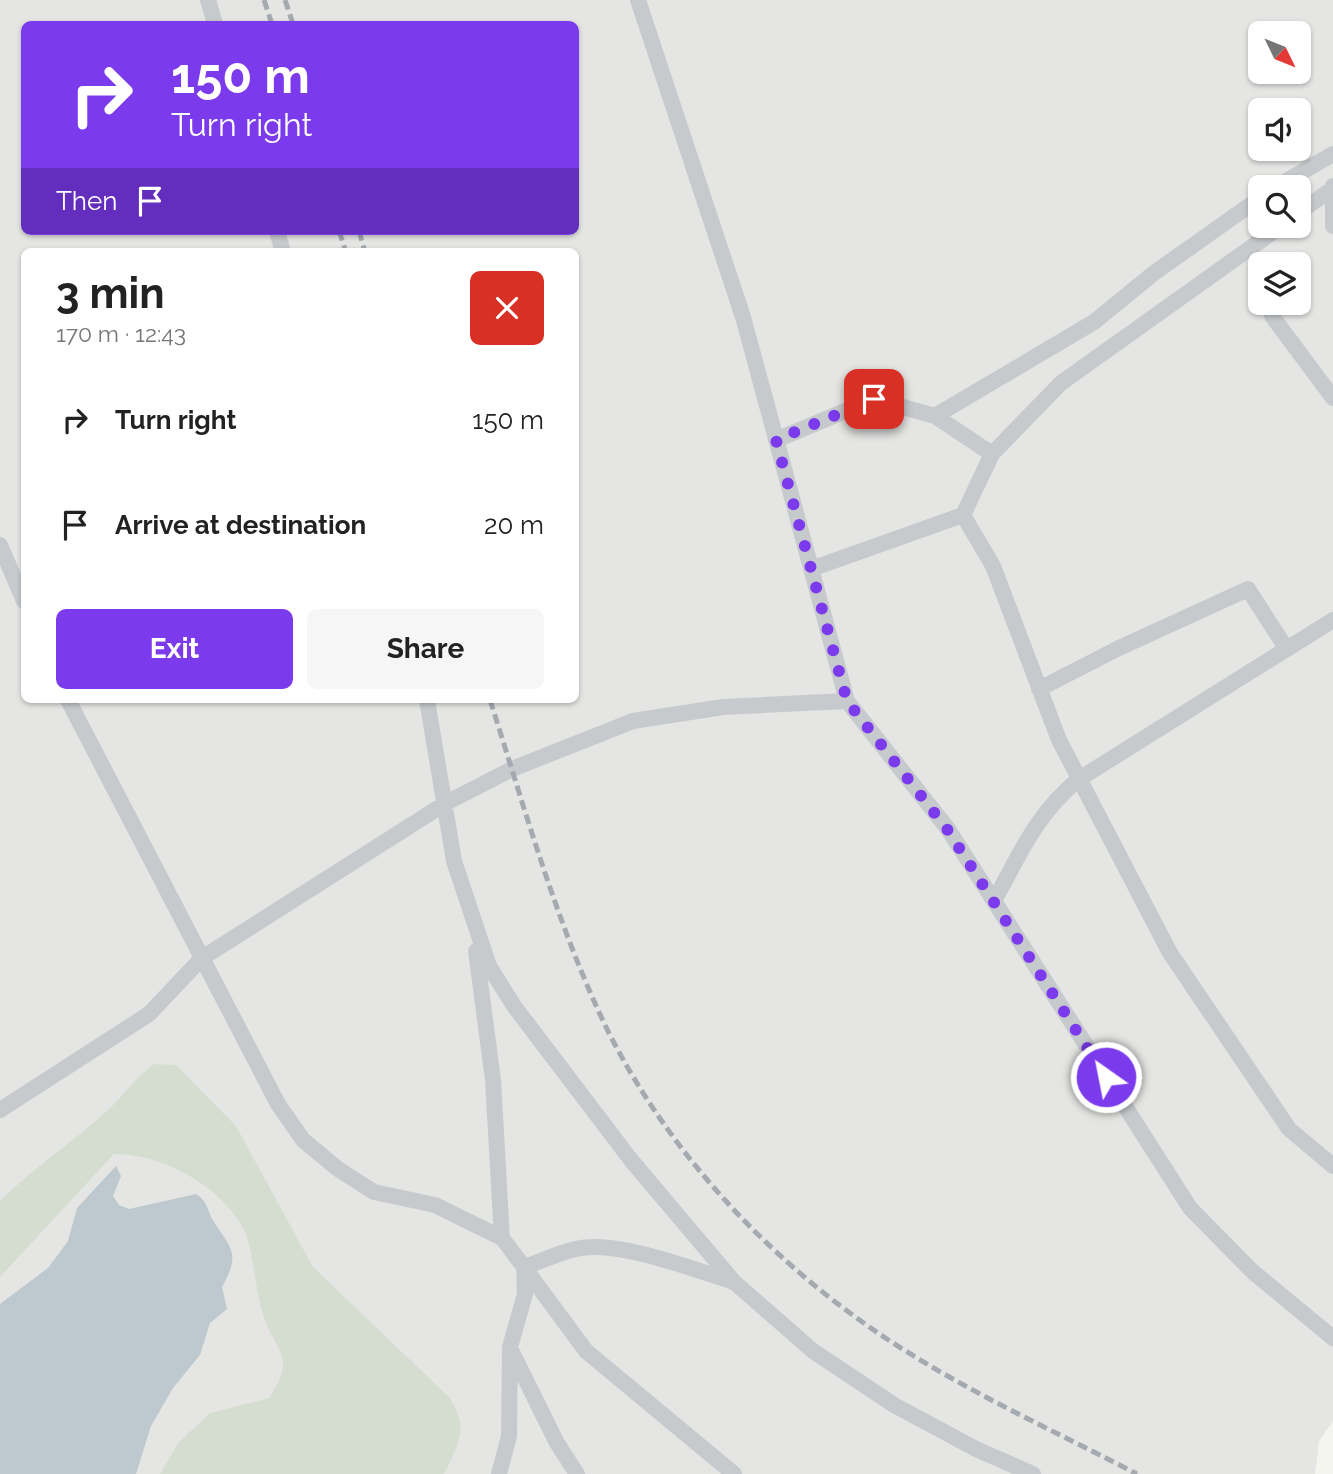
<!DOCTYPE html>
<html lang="en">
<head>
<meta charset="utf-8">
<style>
  :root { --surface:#fff; --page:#f6f6f6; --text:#222; --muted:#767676; --accent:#7c3aed }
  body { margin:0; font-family:Raleway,sans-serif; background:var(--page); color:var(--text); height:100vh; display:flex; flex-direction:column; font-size:26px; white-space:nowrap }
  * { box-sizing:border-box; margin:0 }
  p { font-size:23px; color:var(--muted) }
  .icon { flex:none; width:38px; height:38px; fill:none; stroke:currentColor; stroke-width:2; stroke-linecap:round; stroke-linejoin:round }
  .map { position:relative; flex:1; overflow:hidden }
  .sheet { position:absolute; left:21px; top:248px; width:558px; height:455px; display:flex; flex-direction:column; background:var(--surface); border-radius:10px; box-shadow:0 2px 5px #0004 }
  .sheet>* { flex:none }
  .banner { position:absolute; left:21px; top:21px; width:558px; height:214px; border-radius:10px; box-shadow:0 2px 5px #0004; background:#7c3aed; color:#fff; overflow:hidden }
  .needle { width:46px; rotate:133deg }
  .buttons { position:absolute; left:1248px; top:21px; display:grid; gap:14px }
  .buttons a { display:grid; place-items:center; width:63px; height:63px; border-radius:10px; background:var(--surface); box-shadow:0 2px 5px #0004; font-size:35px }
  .pin { position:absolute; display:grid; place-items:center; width:60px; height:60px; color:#fff; margin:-30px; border-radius:14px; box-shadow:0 4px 10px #0006 }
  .me { position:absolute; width:77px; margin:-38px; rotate:327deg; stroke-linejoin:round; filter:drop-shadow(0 0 5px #0008) }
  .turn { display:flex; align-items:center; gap:24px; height:147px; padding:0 35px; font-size:32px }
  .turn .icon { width:91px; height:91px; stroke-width:2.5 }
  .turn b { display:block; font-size:49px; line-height:60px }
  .then { display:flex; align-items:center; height:66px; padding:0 35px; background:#0003; gap:14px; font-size:26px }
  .round { display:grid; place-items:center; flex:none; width:74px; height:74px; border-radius:10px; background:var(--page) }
  .summary { display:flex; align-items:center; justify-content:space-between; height:119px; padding:0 35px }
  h1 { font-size:42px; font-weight:700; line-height:52px }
  .primary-button { display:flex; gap:14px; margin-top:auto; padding:14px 35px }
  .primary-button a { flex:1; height:80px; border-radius:10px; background:var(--accent); color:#fff; font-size:28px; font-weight:700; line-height:80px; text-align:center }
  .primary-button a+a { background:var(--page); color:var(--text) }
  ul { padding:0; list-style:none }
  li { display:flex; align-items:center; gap:21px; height:105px; padding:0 35px }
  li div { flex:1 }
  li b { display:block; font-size:26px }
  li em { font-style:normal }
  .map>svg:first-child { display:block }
  .built { fill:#e5e6e4; fill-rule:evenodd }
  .green { fill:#d5ddd1 }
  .water { fill:#bdc9ce }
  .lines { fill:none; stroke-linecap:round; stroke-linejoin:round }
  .service { stroke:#c7cacd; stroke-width:16 }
  .rail { stroke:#a4aab0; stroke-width:5; stroke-dasharray:10 5; stroke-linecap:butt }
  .route { stroke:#7c3aed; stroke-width:12; stroke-dasharray:0 21.6 }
</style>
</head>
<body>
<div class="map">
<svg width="1333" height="1474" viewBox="0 0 1333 1474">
  <rect width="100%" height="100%" fill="#f5f5f0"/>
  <path class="built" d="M0,0H1333V1421L1319,1441L1315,1474H0ZM24,24H576V231H24ZM1260,33H1298V72H1260ZM1260,110H1298V149H1260ZM1260,187H1298V226H1260ZM24,252H576V700H24ZM1260,264H1298V303H1260Z"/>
  <path class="green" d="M154,1064L176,1065L236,1126L313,1267L450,1398C469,1430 459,1443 444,1474H160L178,1443L210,1413L269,1398C299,1354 273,1352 262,1311C255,1289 253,1246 243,1228C219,1185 163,1154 114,1154L0,1277V1201C34,1167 73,1142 108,1110C125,1094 136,1077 154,1064Z"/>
  <path class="water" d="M116,1166L121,1176L113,1196L119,1205L129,1209L196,1194C208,1201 207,1211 214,1222C233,1251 240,1254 222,1287L227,1309L210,1323L200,1355L173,1388L151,1426L136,1474H0V1304L48,1268L68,1241L77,1208Z"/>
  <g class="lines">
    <path class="service" d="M208,0L215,24
      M638,0L743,317L847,701L948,829L1190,1208L1252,1271L1333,1338
      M1333,186V226
      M1276,187L1333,154
      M1298,213L1331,190
      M1281,226L1061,383L992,454L963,515L993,566L1059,740L1170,953L1289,1129L1333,1166
      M277,231L283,252
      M1272,316L1333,398
      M935,416L1094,322L1154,273L1260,198
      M776,440L874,399L935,416L992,454
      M0,545L24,601
      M811,569L963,515
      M1039,689L1119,648L1248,589L1286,648
      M68,700L278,1104L303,1140L338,1169L374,1192L435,1205L502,1238L524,1267L525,1294L510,1347L509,1436L499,1474
      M427,700L454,861L489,966L514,1006L631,1160L734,1282L813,1351L894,1405L976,1449L1033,1474
      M994,901C1020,854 1036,814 1079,779L1333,620
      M476,951L493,1080L502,1238
      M0,1110L149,1014L202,958L446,803L512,769L633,721L723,707L847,701
      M512,1352L557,1443L577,1474
      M734,1474L586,1351L524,1267C543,1261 562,1251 581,1248C621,1241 695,1270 734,1282"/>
    <path class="rail" d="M264,0L272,24
      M285,0L293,24
      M339,231L346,252
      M359,231L365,252
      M490,700C525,809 556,922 605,1025C667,1152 771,1263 890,1341C968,1392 1054,1431 1137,1474"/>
  </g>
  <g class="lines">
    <path class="route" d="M874,399L776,440L847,701L947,829L1106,1077"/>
  </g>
</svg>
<div class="buttons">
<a><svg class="needle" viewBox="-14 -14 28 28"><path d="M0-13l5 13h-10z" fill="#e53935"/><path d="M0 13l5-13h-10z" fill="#767676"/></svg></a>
<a><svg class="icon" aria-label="sound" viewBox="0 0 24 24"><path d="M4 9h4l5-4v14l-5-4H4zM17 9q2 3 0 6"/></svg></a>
<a><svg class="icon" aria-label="search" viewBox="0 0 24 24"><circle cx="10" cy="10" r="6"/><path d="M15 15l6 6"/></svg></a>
<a><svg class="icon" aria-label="layers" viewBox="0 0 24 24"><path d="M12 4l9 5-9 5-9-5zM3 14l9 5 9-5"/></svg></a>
</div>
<div class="pin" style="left:874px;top:399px;background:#d93025"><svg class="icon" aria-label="arrive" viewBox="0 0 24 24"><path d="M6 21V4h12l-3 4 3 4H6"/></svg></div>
<svg class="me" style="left:1106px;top:1077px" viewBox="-20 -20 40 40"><circle r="17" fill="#7c3aed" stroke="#fff" stroke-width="3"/><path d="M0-11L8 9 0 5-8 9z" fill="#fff"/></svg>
<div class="banner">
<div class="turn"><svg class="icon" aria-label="right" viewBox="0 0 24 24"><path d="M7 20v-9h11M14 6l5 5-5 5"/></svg><div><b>150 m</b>Turn right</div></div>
<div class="then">Then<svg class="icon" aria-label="arrive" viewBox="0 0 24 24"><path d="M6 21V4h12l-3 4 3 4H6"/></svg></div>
</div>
<section class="sheet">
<div class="summary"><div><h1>3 min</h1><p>170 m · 12:43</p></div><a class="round" style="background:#d93025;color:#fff"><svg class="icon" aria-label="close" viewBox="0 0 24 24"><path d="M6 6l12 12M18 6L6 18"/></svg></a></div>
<ul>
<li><svg class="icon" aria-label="right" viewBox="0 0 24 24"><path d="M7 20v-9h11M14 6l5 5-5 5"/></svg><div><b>Turn right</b></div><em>150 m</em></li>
<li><svg class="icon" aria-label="arrive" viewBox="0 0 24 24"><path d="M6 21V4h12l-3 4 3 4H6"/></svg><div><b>Arrive at destination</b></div><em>20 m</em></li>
</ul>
<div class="primary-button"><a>Exit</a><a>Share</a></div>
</section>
</div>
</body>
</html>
